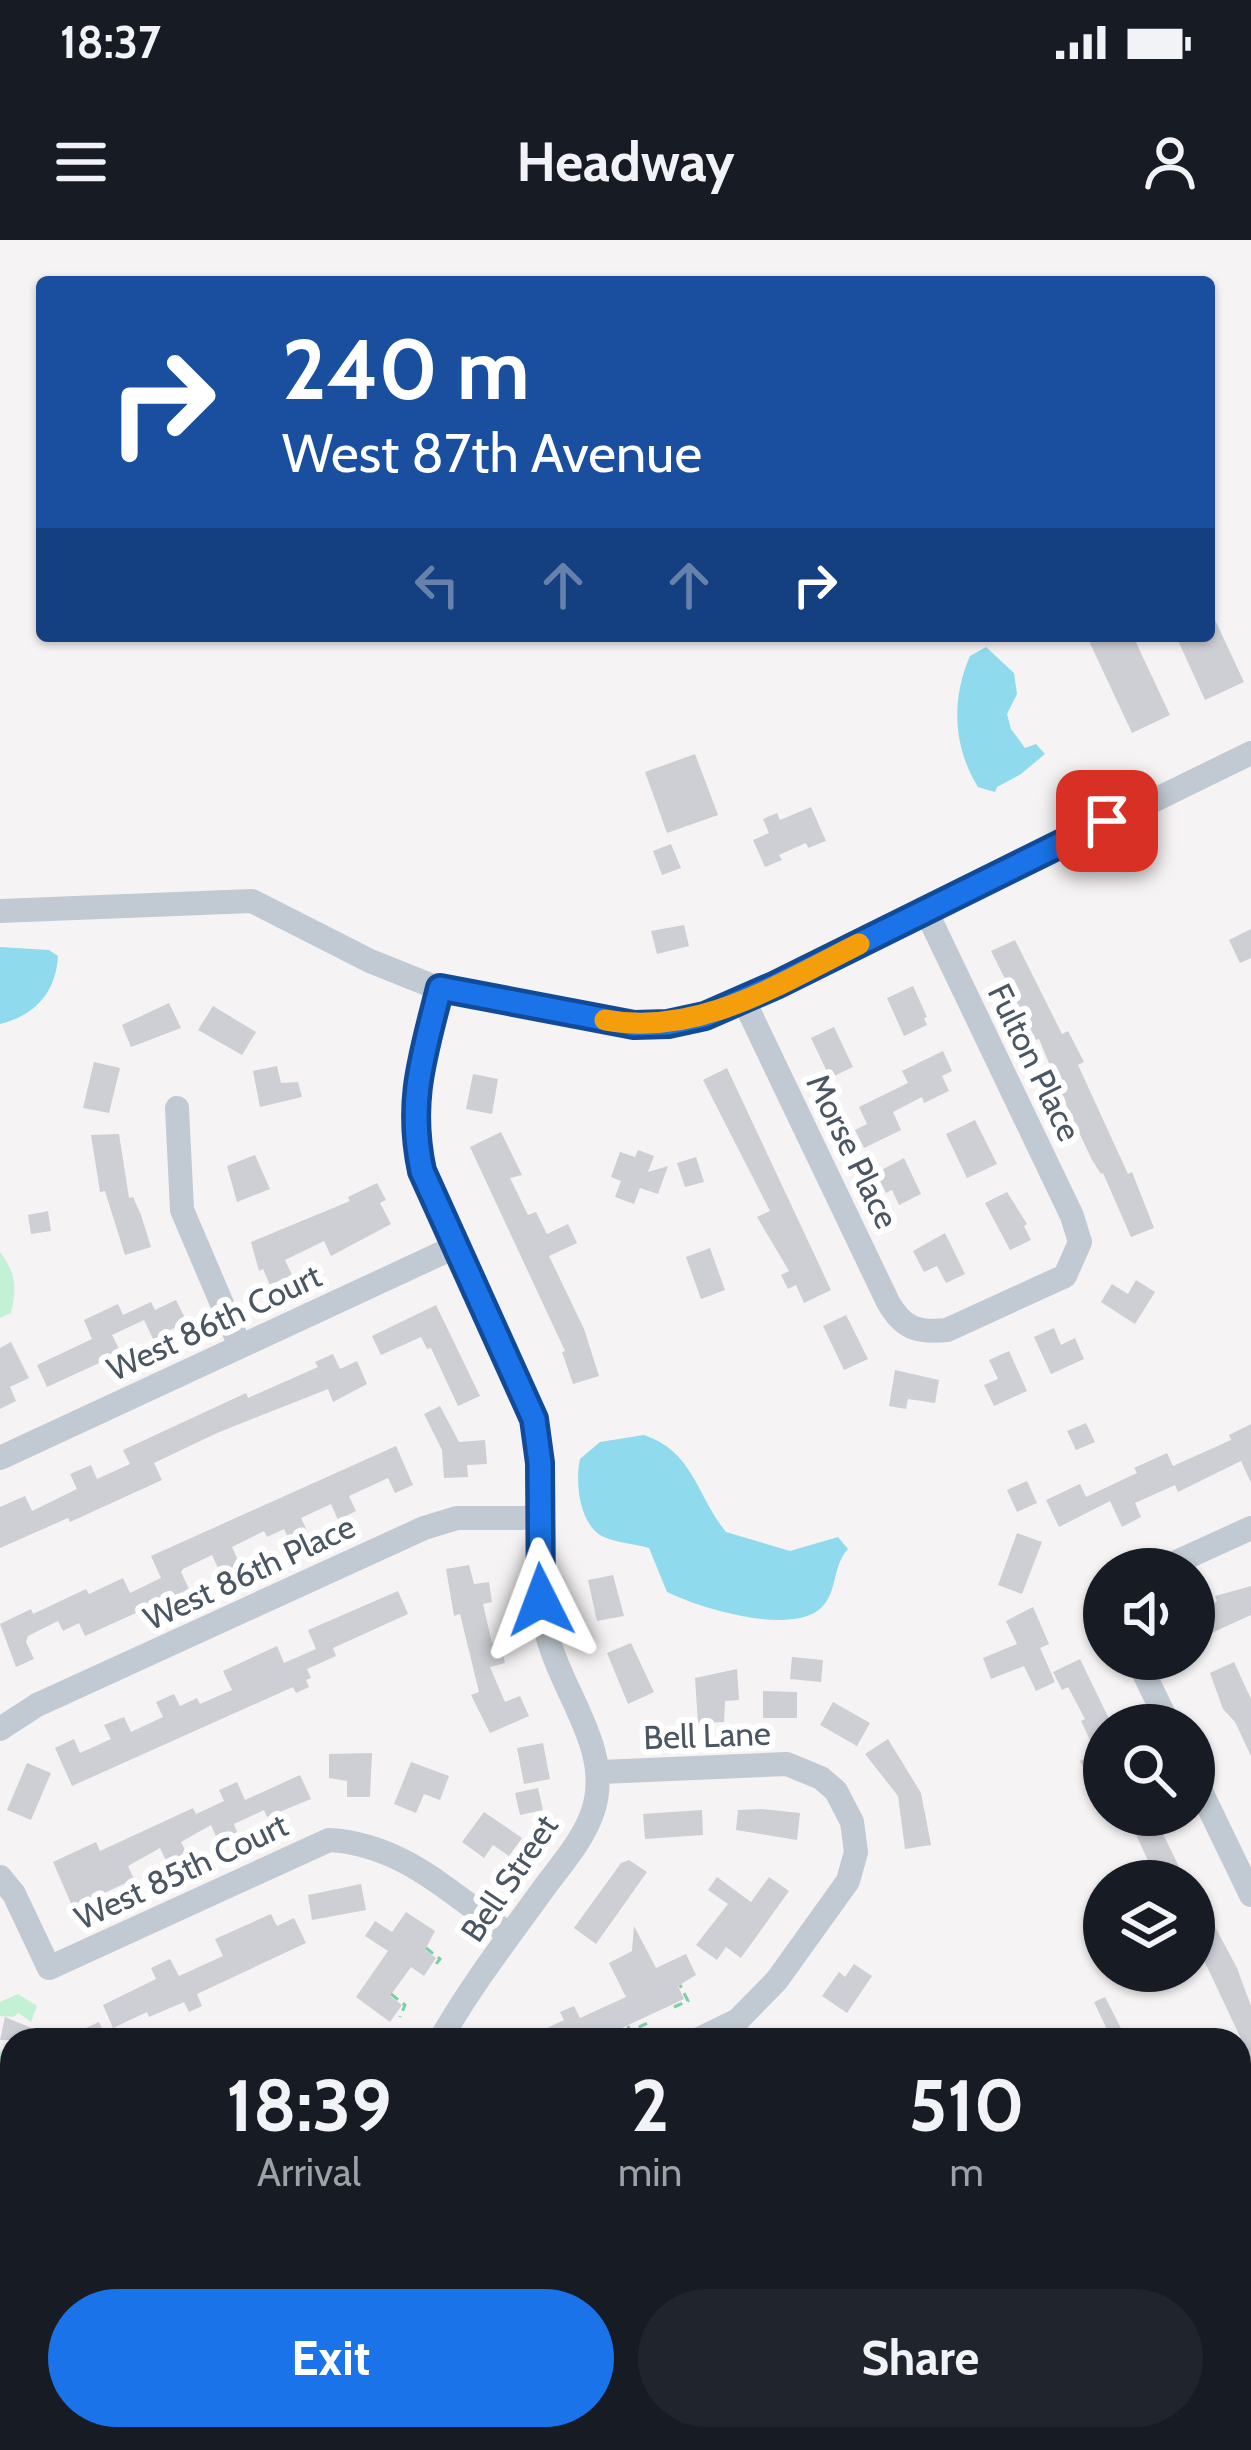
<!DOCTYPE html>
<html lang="en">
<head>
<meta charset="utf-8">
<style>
  :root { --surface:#171b24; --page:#20242c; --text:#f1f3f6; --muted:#9ea1a6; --accent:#1a73e8 }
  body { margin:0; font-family:Cabin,sans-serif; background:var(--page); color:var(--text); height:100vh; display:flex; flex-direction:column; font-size:45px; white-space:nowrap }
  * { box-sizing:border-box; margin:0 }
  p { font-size:39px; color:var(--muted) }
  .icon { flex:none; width:66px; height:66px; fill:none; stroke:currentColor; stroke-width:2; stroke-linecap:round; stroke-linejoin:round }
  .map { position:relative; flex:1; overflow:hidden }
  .panel { position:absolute; left:0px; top:1788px; width:1251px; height:423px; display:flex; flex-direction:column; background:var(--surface); border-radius:36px 36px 0 0; box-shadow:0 3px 9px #0004 }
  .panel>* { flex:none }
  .hud { position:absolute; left:36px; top:36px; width:1179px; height:366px; border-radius:12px; box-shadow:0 3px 9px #0004; background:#1a4fa0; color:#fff; overflow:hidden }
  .buttons { position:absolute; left:1083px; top:1308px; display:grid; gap:24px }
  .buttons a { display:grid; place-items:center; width:132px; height:132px; border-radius:50%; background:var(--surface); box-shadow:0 3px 9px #0004; font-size:60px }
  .pin { position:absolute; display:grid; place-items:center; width:102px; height:102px; color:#fff; margin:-51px; border-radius:24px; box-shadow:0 6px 18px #0006 }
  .me { position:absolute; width:132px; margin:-66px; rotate:357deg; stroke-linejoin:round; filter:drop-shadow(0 0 9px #0008) }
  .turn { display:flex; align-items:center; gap:42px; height:252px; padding:0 48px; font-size:54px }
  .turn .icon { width:156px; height:156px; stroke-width:2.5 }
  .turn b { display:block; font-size:84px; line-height:102px }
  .lanes { display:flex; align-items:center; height:114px; padding:0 48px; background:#0003; justify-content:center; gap:60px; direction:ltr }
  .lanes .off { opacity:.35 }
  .eta { display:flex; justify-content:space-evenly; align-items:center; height:204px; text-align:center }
  .eta b { font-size:72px; font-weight:700; line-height:84px }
  .action { display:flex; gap:24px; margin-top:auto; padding:24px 48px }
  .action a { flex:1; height:138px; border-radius:72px; background:var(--accent); color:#fff; font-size:48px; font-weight:700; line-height:138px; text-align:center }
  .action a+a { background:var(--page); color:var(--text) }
  .status { display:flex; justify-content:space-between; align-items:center; height:84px; padding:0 60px; background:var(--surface); direction:ltr }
  .status svg { height:33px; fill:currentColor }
  header { display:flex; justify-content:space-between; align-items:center; height:156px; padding:0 48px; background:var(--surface); font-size:54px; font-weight:700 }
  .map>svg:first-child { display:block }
  .green { fill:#c3f1d5 }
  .water { fill:#90daee }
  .building { fill:#cdcfd5 }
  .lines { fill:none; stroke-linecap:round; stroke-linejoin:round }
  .path { stroke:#7ad0a6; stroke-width:3; stroke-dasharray:9 6; stroke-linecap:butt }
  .minor { stroke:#c1cad2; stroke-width:24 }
  .route-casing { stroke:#114b97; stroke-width:30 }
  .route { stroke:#1a73e8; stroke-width:21 }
  .slow { stroke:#f59e0b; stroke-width:21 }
  .labels { text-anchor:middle; stroke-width:12; stroke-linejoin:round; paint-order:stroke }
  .street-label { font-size:33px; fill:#4a5661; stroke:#fff }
</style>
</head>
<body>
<div class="status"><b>18:37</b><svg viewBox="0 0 49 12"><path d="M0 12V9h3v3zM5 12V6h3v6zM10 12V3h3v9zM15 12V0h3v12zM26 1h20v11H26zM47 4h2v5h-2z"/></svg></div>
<header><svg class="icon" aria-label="menu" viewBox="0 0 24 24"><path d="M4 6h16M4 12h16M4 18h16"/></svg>Headway<svg class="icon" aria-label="person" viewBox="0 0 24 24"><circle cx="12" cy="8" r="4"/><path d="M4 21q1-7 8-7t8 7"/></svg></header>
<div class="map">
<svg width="1251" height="2210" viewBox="0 0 1251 2210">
  <rect width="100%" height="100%" fill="#f5f3f3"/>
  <path class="green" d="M0,1012C16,1033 17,1048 11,1073L0,1078Z
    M18,1754L37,1766L31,1782L19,1773L13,1777L0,1776V1762Z
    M0,1811L12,1817V1964L4,1998L0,1995Z"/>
  <path class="water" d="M986,407L1014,433L1017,454L1007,474L1011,489L1025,508L1036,504L1045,514L1021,534L997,547L995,552L978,547C953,507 951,459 970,416Z
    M0,707L49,710L58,716C56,753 34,776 0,784Z
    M644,1195C694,1212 696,1255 726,1292L790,1311L838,1297L848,1309C832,1326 838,1352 821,1368C791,1396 699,1368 667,1352L649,1308C635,1304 612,1302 600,1295C579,1281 575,1241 580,1219L600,1202Z"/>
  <path class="building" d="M1209,367L1244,442L1205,460L1176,396H1209Z
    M1099,396H1133L1170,475L1132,493L1089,401Z
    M695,514L718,575L667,593L645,532Z
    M811,567L826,601L808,608L806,603L779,615L782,620L765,627L753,600L769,593L763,579L777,573L780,580Z
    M671,604L681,628L662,635L653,611Z
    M684,685L689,706L657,714L651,691Z
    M1251,689V718L1240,723L1229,700Z
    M1015,700L1062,794L1068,791L1084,822L1078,825L1128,934L1132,932L1154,988L1131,997L1103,933L1101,934L1092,920L1068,869L1039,799L1036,800L991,711Z
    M913,746L927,777L924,778L927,785L904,796L887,758Z
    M169,763L181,788L131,807L122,785Z
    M213,766L256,792L242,815L198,790Z
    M834,787L853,827L830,838L811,798Z
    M943,811L952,831L942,836L949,851L924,863L922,857L893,872L901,890L864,908L855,890L867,884L859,867L908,843L902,831Z
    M94,822L120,828L109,873L83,868Z
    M277,826L281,843L298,842L302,857L260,867L253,831Z
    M727,828L831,1050L804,1063L796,1045L788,1049L781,1035L789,1031L757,977L770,971L703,840Z
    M473,834L498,839L492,874L466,869Z
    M975,880L997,924L967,938L946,894Z
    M501,892L522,935L510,938L528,975L536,972L547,994L568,984L577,1003L549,1016L584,1089L599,1136L573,1144L562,1112L565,1111L470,907Z
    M119,894L129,958L133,957L141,975L151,1007L125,1015L105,951L100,952L91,895Z
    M638,910L654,916L648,932L668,926L658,954L640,948L634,964L615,957L621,941L611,937L620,912L635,917Z
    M255,915L270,949L237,962L227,926Z
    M696,917L704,942L685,947L677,923Z
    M904,918L921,954L899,965L892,950L886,953L876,933Z
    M377,943L386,960L380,963L391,984L331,1016L324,1001L285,1020L292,1035L270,1045L263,1029L259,1031L251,1002L350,961L348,957Z
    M1007,952L1027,984L1024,986L1031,1000L1010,1010L985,963Z
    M48,971L51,991L31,994L28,975Z
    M945,993L965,1034L946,1043L937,1026L924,1032L913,1011Z
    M710,1008L725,1050L701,1059L686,1017Z
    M1136,1040L1155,1052L1135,1084L1101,1062L1112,1044L1128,1054Z
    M176,1060L187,1082L170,1090L171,1093L154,1101L144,1080L112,1095L121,1113L47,1147L37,1125L92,1099L84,1080L118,1064L123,1075L151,1062L155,1070Z
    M436,1065L480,1156L458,1166L431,1108L427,1109L421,1097L381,1115L372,1096Z
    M846,1075L868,1119L844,1130L823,1086Z
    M1054,1088L1061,1105L1075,1098L1084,1119L1051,1134L1034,1097Z
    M11,1102L29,1138L10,1147L16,1161L0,1169V1108Z
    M1009,1111L1027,1151L994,1166L984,1145L998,1139L989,1120Z
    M333,1114L340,1129L357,1121L367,1144L333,1162L328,1149L217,1193L154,1223L162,1240L70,1282L68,1278L0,1308V1267L25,1256L32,1271L77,1249L70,1234L91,1225L97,1239L130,1224L123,1210L246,1153L248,1158L291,1139L318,1127L315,1122Z
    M895,1130L939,1140L935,1163L908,1159L906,1169L889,1166Z
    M440,1166L459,1202L485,1200L487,1224L467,1225L468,1237L444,1238L442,1210L424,1174Z
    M1086,1183L1095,1202L1076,1210L1067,1191Z
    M1251,1184V1243L1241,1221L1178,1252L1175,1245L1135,1263L1141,1277L1122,1287L1110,1261L1059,1287L1046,1260L1080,1244L1086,1257L1137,1233L1134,1228L1167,1213L1173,1226L1231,1200L1229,1195Z
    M396,1206L413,1245L395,1253L388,1238L349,1256L356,1271L338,1280L331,1264L301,1278L308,1293L290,1302L284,1289L267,1297L264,1291L232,1307L240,1325L221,1334L212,1315L183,1329L181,1332L189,1349L85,1396L79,1383L63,1391L58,1381L28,1396L26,1402L34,1419L16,1427L0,1384L31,1369L33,1374L86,1349L89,1354L123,1338L130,1353L161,1338L151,1316Z
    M1027,1241L1037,1263L1017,1272L1007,1250Z
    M1017,1293L1042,1302L1022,1354L998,1345Z
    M469,1325L474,1344L489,1342L492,1362L483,1364L492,1403L500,1401L505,1423L490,1427L505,1462L520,1456L529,1476L490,1493L471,1455L479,1452L460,1374L454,1376L446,1329Z
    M613,1335L624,1376L597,1381L588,1340Z
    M1251,1346V1375L1194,1401V1375L1217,1361L1215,1356Z
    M398,1351L408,1374L333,1408L336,1416L307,1429L311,1438L306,1440L309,1447L296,1453L293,1447L72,1546L55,1508L74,1499L80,1513L111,1499L104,1485L124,1477L131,1492L163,1477L156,1462L174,1454L180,1466L197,1458L200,1464L232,1450L223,1431L277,1406L284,1423L316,1409L308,1390Z
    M1033,1367L1049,1404L1040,1408L1055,1442L1036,1451L1024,1426L991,1439L983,1418L1017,1404L1006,1381Z
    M631,1403L654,1452L628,1464L607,1413Z
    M792,1417L823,1420L821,1442L790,1439Z
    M1080,1419L1112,1485H1104V1548L1096,1531L1087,1535L1080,1521L1089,1516L1086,1509L1093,1506L1081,1481L1085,1479L1068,1447L1062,1450L1053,1432Z
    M1234,1422L1251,1459V1516L1235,1482L1223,1469L1210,1433Z
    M737,1429L739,1460L725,1461L724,1482L698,1483L695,1438Z
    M763,1451L797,1452V1478H763Z
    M833,1462L870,1483L857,1506L820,1485Z
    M888,1499L921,1553L931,1605L905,1609L898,1556L865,1514Z
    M543,1503L550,1539L524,1544L517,1508Z
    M372,1513L370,1557H347V1541L329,1538V1514Z
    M411,1522L449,1536L440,1560L424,1554L416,1573L394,1564Z
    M27,1523L51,1533L31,1580L7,1570Z
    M300,1535L311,1559L267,1577L264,1570L234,1584L237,1592L218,1601L211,1585L181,1602L187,1614L167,1623L160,1608L128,1626L134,1639L73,1668L53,1622L96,1602L100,1611L193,1568L196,1574L224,1561L219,1550L237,1542L245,1560Z
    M538,1548L543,1570L520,1575L515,1553Z
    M762,1569L800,1573L797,1600L736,1590L738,1570Z
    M702,1570L703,1595L645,1599L643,1574Z
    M484,1572L522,1598L509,1616L493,1605L484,1618L462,1602Z
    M1127,1575H1154L1179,1627L1156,1638Z
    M629,1620L647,1632L596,1704L574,1688L621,1623Z
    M717,1637L751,1662L769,1637L789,1651L741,1718L726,1707L717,1720L696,1705L728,1664L708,1650Z
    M361,1644L366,1670L312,1680L308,1655Z
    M1204,1666L1237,1728L1251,1766V1820L1194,1699V1671Z
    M406,1672L435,1691L425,1710L436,1718L424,1736L411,1727L390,1756L402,1765L390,1782L356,1757L388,1711L365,1696L375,1681L392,1692Z
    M271,1674L277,1686L294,1678L306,1703L197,1754L202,1766L189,1772L184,1762L149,1777L147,1772L113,1788L103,1765L156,1739L151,1728L170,1719L179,1736L223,1716L215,1699Z
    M634,1686L656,1728L686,1714L696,1735L678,1746L684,1759L609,1794L606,1788L579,1800H548L543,1790L564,1780L560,1772L574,1766L580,1778L626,1757L609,1723L632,1711Z
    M854,1724L872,1736L847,1773L822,1756L839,1732L845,1737Z
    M1105,1757L1127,1800H1112L1094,1762Z
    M5,1777L60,1800L99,1782L107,1800H0Z"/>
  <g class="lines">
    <path class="path" d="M426,1708L440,1719L433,1728
      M391,1754L405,1765L400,1777
      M674,1767L688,1761L680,1745
      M628,1786L630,1791L650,1782
      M492,1800L493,1798"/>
    <path class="minor" d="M0,671L252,661L370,721L440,749L634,785L668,784L705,776L744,761L1251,513
      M440,749C423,816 407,861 422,931L534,1179C544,1252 529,1326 548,1398C563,1455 613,1510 593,1571C584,1599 561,1625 544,1648C508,1698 470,1747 440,1800
      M744,761L888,1062C903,1089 918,1093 947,1090L1065,1036L1080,1002L1072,976L926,671
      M177,868L182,970L240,1106
      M0,1218L457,1006
      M1161,1329L1251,1288
      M1137,1419L1169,1485
      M0,1489L37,1465L424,1288L457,1278H538
      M601,1532L787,1524L821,1538L836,1551L852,1582L856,1612L848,1641L777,1740L738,1780L697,1800
      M1194,1537L1251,1655
      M0,1637L14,1654L49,1728L329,1600C403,1604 451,1654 510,1695
      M1239,1872L1251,1866
      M0,2191L9,2210
      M574,2199L579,2210
      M405,2210L429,2199"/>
  </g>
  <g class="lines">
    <defs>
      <path id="route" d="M541,1360L540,1223L534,1179L422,931C407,861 423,816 440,748L634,785L668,784L705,776L776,745L1107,581"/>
    </defs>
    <use href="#route" class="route-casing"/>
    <use href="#route" class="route"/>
    <path class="slow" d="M605,780C698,797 779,744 859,704"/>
  </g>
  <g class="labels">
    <g class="street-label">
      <text transform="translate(1035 822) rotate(64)" y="12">Fulton Place</text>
      <text transform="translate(853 911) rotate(64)" y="12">Morse Place</text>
      <text transform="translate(214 1082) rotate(-25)" y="12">West 86th Court</text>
      <text transform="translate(249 1332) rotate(-25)" y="12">West 86th Place</text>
      <text transform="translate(707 1495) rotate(-2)" y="12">Bell Lane</text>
      <text transform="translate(181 1631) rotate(-25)" y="12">West 85th Court</text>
      <text transform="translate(509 1638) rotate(-56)" y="12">Bell Street</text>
    </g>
  </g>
</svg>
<div class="buttons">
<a><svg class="icon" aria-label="sound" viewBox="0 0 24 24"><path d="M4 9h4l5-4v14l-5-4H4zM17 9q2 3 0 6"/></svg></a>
<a><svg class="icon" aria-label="search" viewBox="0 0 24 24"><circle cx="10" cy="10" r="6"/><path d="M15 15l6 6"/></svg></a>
<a><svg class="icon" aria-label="layers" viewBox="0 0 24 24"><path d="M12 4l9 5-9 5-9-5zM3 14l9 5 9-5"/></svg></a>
</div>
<div class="pin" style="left:1107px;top:581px;background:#d93025"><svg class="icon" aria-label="arrive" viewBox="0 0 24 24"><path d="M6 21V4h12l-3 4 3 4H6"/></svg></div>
<svg class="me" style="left:541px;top:1360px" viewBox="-20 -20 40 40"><path d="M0-17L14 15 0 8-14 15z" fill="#1a73e8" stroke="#fff" stroke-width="4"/></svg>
<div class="hud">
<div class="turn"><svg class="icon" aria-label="right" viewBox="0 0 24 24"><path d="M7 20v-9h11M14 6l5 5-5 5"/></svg><div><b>240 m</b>West 87th Avenue</div></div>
<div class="lanes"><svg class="icon off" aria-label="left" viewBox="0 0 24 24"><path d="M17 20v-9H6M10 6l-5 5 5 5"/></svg><svg class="icon off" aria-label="ahead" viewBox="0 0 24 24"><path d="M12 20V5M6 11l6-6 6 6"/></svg><svg class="icon off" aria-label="ahead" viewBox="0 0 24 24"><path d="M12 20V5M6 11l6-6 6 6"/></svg><svg class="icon" aria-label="right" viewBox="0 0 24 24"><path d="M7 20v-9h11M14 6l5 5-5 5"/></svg></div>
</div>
<section class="panel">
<div class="eta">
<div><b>18:39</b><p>Arrival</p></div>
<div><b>2</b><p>min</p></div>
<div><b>510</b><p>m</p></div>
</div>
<div class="action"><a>Exit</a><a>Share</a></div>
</section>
</div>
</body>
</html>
